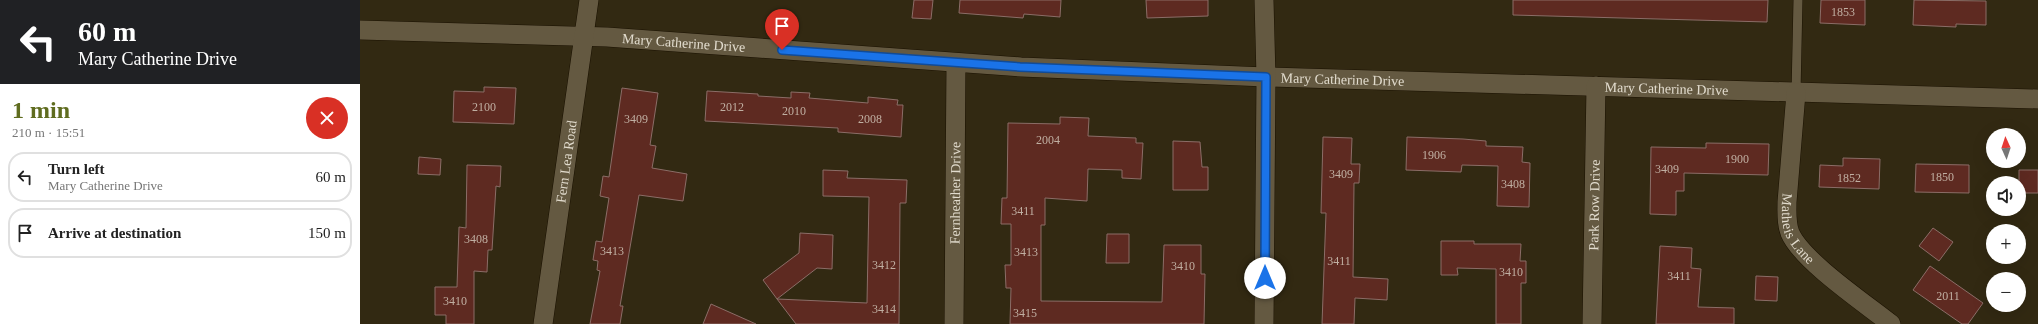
<!DOCTYPE html>
<html lang="en">
<head>
<meta charset="utf-8">
<style>
  :root { --surface:#fff; --page:#f2f2f2; --text:#222; --muted:#767676; --line:#e0e0e0; --accent:#5f6c1f }
  body { margin:0; font-family:"Times New Roman",serif; background:var(--page); color:var(--text); height:100vh; display:flex; flex-direction:column; font-size:15px; white-space:nowrap }
  * { box-sizing:border-box; margin:0 }
  p { font-size:13px; color:var(--muted) }
  .icon { flex:none; width:22px; height:22px; fill:none; stroke:currentColor; stroke-width:2; stroke-linecap:round; stroke-linejoin:round }
  .map { position:relative; flex:1; overflow:hidden }
  .side { display:flex; flex-direction:column; background:var(--surface); width:360px }
  .side>* { flex:none }
  .banner { background:#202124; color:#fff; overflow:hidden }
  .needle { width:26px; rotate:357deg }
  .fabs { position:absolute; left:1626px; top:128px; display:grid; gap:8px }
  .fabs a { display:grid; place-items:center; width:40px; height:40px; border-radius:50%; background:var(--surface); box-shadow:0 4px 16px #0002; font-size:20px }
  .pin { position:absolute; display:grid; place-items:center; width:34px; height:34px; color:#fff; margin:-41px -17px; border-radius:50% 50% 50% 0; rotate:-45deg; box-shadow:0 0 4px #0007 }
  .pin .icon { rotate:45deg }
  .me { position:absolute; width:44px; margin:-22px; rotate:0deg; stroke-linejoin:round; filter:drop-shadow(0 0 3px #0008) }
  .turn { display:flex; align-items:center; gap:14px; height:84px; padding:0 12px; font-size:18px }
  .turn .icon { width:52px; height:52px; stroke-width:2.5 }
  .turn b { display:block; font-size:28px; line-height:34px }
  .round { display:grid; place-items:center; flex:none; width:42px; height:42px; border-radius:21px; background:var(--page) }
  .overview { display:flex; align-items:center; justify-content:space-between; height:68px; padding:0 12px }
  h1 { font-size:24px; font-weight:700; line-height:30px; color:var(--accent) }
  ul { padding:0; list-style:none }
  li { display:flex; align-items:center; gap:12px; height:50px; margin:0 8px 6px; padding:0 4px; border:2px solid var(--line); border-radius:16px }
  li div { flex:1 }
  li b { display:block; font-size:15px }
  li em { font-style:normal }
  main { display:flex; flex:1; min-height:0 }
  .map>svg:first-child { display:block }
  .building { fill:#5e2a21; stroke:#8b6d67 }
  .lines { fill:none; stroke-linecap:round; stroke-linejoin:round }
  .service-casing { stroke:#1a1100; stroke-width:10 }
  .minor-casing { stroke:#1a1100; stroke-width:20 }
  .service { stroke:#645941; stroke-width:9 }
  .minor { stroke:#645941; stroke-width:19 }
  .route-casing { stroke:#114b97; stroke-width:10 }
  .route { stroke:#1a73e8; stroke-width:7 }
  .labels { text-anchor:middle; stroke-width:4; stroke-linejoin:round; paint-order:stroke }
  .number-label { font-size:12px; fill:#c0afa2 }
  .street-label { font-size:14px; fill:#e1dbcd; stroke:#322912 }
</style>
</head>
<body>
<main>
<section class="side">
<div class="banner">
<div class="turn"><svg class="icon" aria-label="left" viewBox="0 0 24 24"><path d="M17 20v-9H6M10 6l-5 5 5 5"/></svg><div><b>60 m</b>Mary Catherine Drive</div></div>
</div>
<div class="overview"><div><h1>1 min</h1><p>210 m · 15:51</p></div><a class="round" style="background:#d93025;color:#fff"><svg class="icon" aria-label="close" viewBox="0 0 24 24"><path d="M6 6l12 12M18 6L6 18"/></svg></a></div>
<ul>
<li><svg class="icon" aria-label="left" viewBox="0 0 24 24"><path d="M17 20v-9H6M10 6l-5 5 5 5"/></svg><div><b>Turn left</b><p>Mary Catherine Drive</p></div><em>60 m</em></li>
<li><svg class="icon" aria-label="arrive" viewBox="0 0 24 24"><path d="M6 21V4h12l-3 4 3 4H6"/></svg><div><b>Arrive at destination</b></div><em>150 m</em></li>
</ul>
</section>
<div class="map">
<svg width="1678" height="324" viewBox="0 0 1678 324">
  <rect width="100%" height="100%" fill="#322912"/>
  <path class="building" d="M554,0H573L571,19L552,18Z
    M600,0H701L700,17L664,14L663,18L599,13Z
    M786,0H848V16L787,18Z
    M1153,0H1408L1407,22L1153,15Z
    M1461,0H1505V25L1460,23Z
    M1554,0L1626,1V25L1596,24V27L1553,25Z
    M124,87L156,88L154,124L93,122L94,91L124,92Z
    M262,88L298,93L290,145L296,146L292,168L327,174L323,201L279,195L260,306H263L260,324H230L240,271L237,270L238,261L233,260L236,241L242,242L249,198L240,196L243,176L249,177Z
    M347,91L398,94V96L431,98V92L450,93L449,98L508,103V97L538,100L537,105H543L541,137L478,132V128L345,121Z
    M700,117L729,118L728,136L776,138V143H783L781,179L762,178V170L728,169L727,201L685,198V225H681V301L802,302L804,245H841V274H845L844,324H650L651,288H646L645,265H651V224H641L642,198H647L648,123L700,124Z
    M963,137L992,138L991,164H1000L999,183H994L993,277L1028,279L1027,300L995,298L994,324H962L966,213H961Z
    M1047,137L1103,139L1126,141V146L1163,147L1162,162L1170,163L1169,207L1137,206L1138,166L1102,165L1101,172L1046,170Z
    M813,141L840,142L842,167H848V190H813Z
    M1346,143L1409,144L1408,175L1324,173V191H1316V215L1290,214L1291,147L1346,148Z
    M59,157L81,159L80,175L58,174Z
    M1483,158L1520,159L1519,189L1459,187L1460,165L1483,166Z
    M1556,164L1609,165V193L1555,192Z
    M107,165L141,166L140,187L136,186L132,250H128L127,272L114,271V324H86V315H75V287H97L99,227L106,228Z
    M463,170L488,171L487,178L547,180L546,203H540L539,324H436L417,299L507,303L509,197L463,196Z
    M1659,170H1678V193H1659Z
    M1573,228L1593,242L1579,261L1559,246Z
    M440,233L473,235L472,269L457,268L417,299L403,280L439,253Z
    M747,234H769V263H746Z
    M1081,241H1114V244H1161L1160,261H1166V283H1161V324H1136V269L1097,268L1098,275H1081Z
    M1300,246L1332,248L1331,268L1341,269L1338,307L1374,308V324H1296Z
    M1570,266L1623,303L1608,324H1602L1553,290Z
    M1396,276L1418,277L1417,301L1395,300Z
    M351,304L396,324H343Z"/>
  <g class="lines">
    <defs>
      <path id="service" d="M1436,93L1438,0"/>
      <g id="minor">
        <path id="s1" d="M0,30L247,37L661,67L906,77L1678,99"/>
        <path id="s2" d="M1436,93L1427,202C1427,213 1426,223 1430,233C1442,261 1506,304 1531,324"/>
        <path id="s3" d="M183,324L229,0"/>
        <path id="s4" d="M594,324L596,63"/>
        <path d="M904,324L906,77L904,0"/>
        <path id="s5" d="M1232,324L1236,86"/>
      </g>
    </defs>
    <use href="#service" class="service-casing"/>
    <use href="#minor" class="minor-casing"/>
    <use href="#service" class="service"/>
    <use href="#minor" class="minor"/>
  </g>
  <g class="lines">
    <defs>
      <path id="route" d="M422,50L660,67L906,77L905,278"/>
    </defs>
    <use href="#route" class="route-casing"/>
    <use href="#route" class="route"/>
  </g>
  <g class="labels">
    <g class="number-label">
      <text x="1483" y="16">1853</text>
      <text x="124" y="111">2100</text>
      <text x="372" y="111">2012</text>
      <text x="434" y="115">2010</text>
      <text x="276" y="123">3409</text>
      <text x="510" y="123">2008</text>
      <text x="688" y="144">2004</text>
      <text x="1074" y="159">1906</text>
      <text x="1377" y="163">1900</text>
      <text x="1307" y="173">3409</text>
      <text x="981" y="178">3409</text>
      <text x="1582" y="181">1850</text>
      <text x="1489" y="182">1852</text>
      <text x="1153" y="188">3408</text>
      <text x="663" y="215">3411</text>
      <text x="116" y="243">3408</text>
      <text x="252" y="255">3413</text>
      <text x="666" y="256">3413</text>
      <text x="979" y="265">3411</text>
      <text x="524" y="269">3412</text>
      <text x="823" y="270">3410</text>
      <text x="1151" y="276">3410</text>
      <text x="1319" y="280">3411</text>
      <text x="1588" y="300">2011</text>
      <text x="95" y="305">3410</text>
      <text x="524" y="313">3414</text>
      <text x="665" y="317">3415</text>
    </g>
    <g class="street-label">
      <text dy="5" stroke="none"><textPath href="#s1" startOffset="324">Mary Catherine Drive</textPath></text>
      <text dy="5" stroke="none"><textPath href="#s1" startOffset="984">Mary Catherine Drive</textPath></text>
      <text dy="5" stroke="none"><textPath href="#s1" startOffset="1308">Mary Catherine Drive</textPath></text>
      <text dy="5" stroke="none"><textPath href="#s3" startOffset="164">Fern Lea Road</textPath></text>
      <text dy="5" stroke="none"><textPath href="#s4" startOffset="131">Fernheather Drive</textPath></text>
      <text dy="5" stroke="none"><textPath href="#s5" startOffset="119">Park Row Drive</textPath></text>
      <text dy="5" stroke="none"><textPath href="#s2" startOffset="139">Matheis Lane</textPath></text>
    </g>
  </g>
</svg>
<div class="fabs">
<a><svg class="needle" viewBox="-14 -14 28 28"><path d="M0-13l5 13h-10z" fill="#e53935"/><path d="M0 13l5-13h-10z" fill="#767676"/></svg></a>
<a><svg class="icon" aria-label="sound" viewBox="0 0 24 24"><path d="M4 9h4l5-4v14l-5-4H4zM17 9q2 3 0 6"/></svg></a>
<a>+</a>
<a>−</a>
</div>
<div class="pin" style="left:422px;top:50px;background:#d93025"><svg class="icon" aria-label="arrive" viewBox="0 0 24 24"><path d="M6 21V4h12l-3 4 3 4H6"/></svg></div>
<svg class="me" style="left:905px;top:278px" viewBox="-20 -20 40 40"><circle r="19" fill="#fff"/><path d="M0-13L10 11 0 6-10 11z" fill="#1a73e8"/></svg>
</div>
</main>
</body>
</html>
